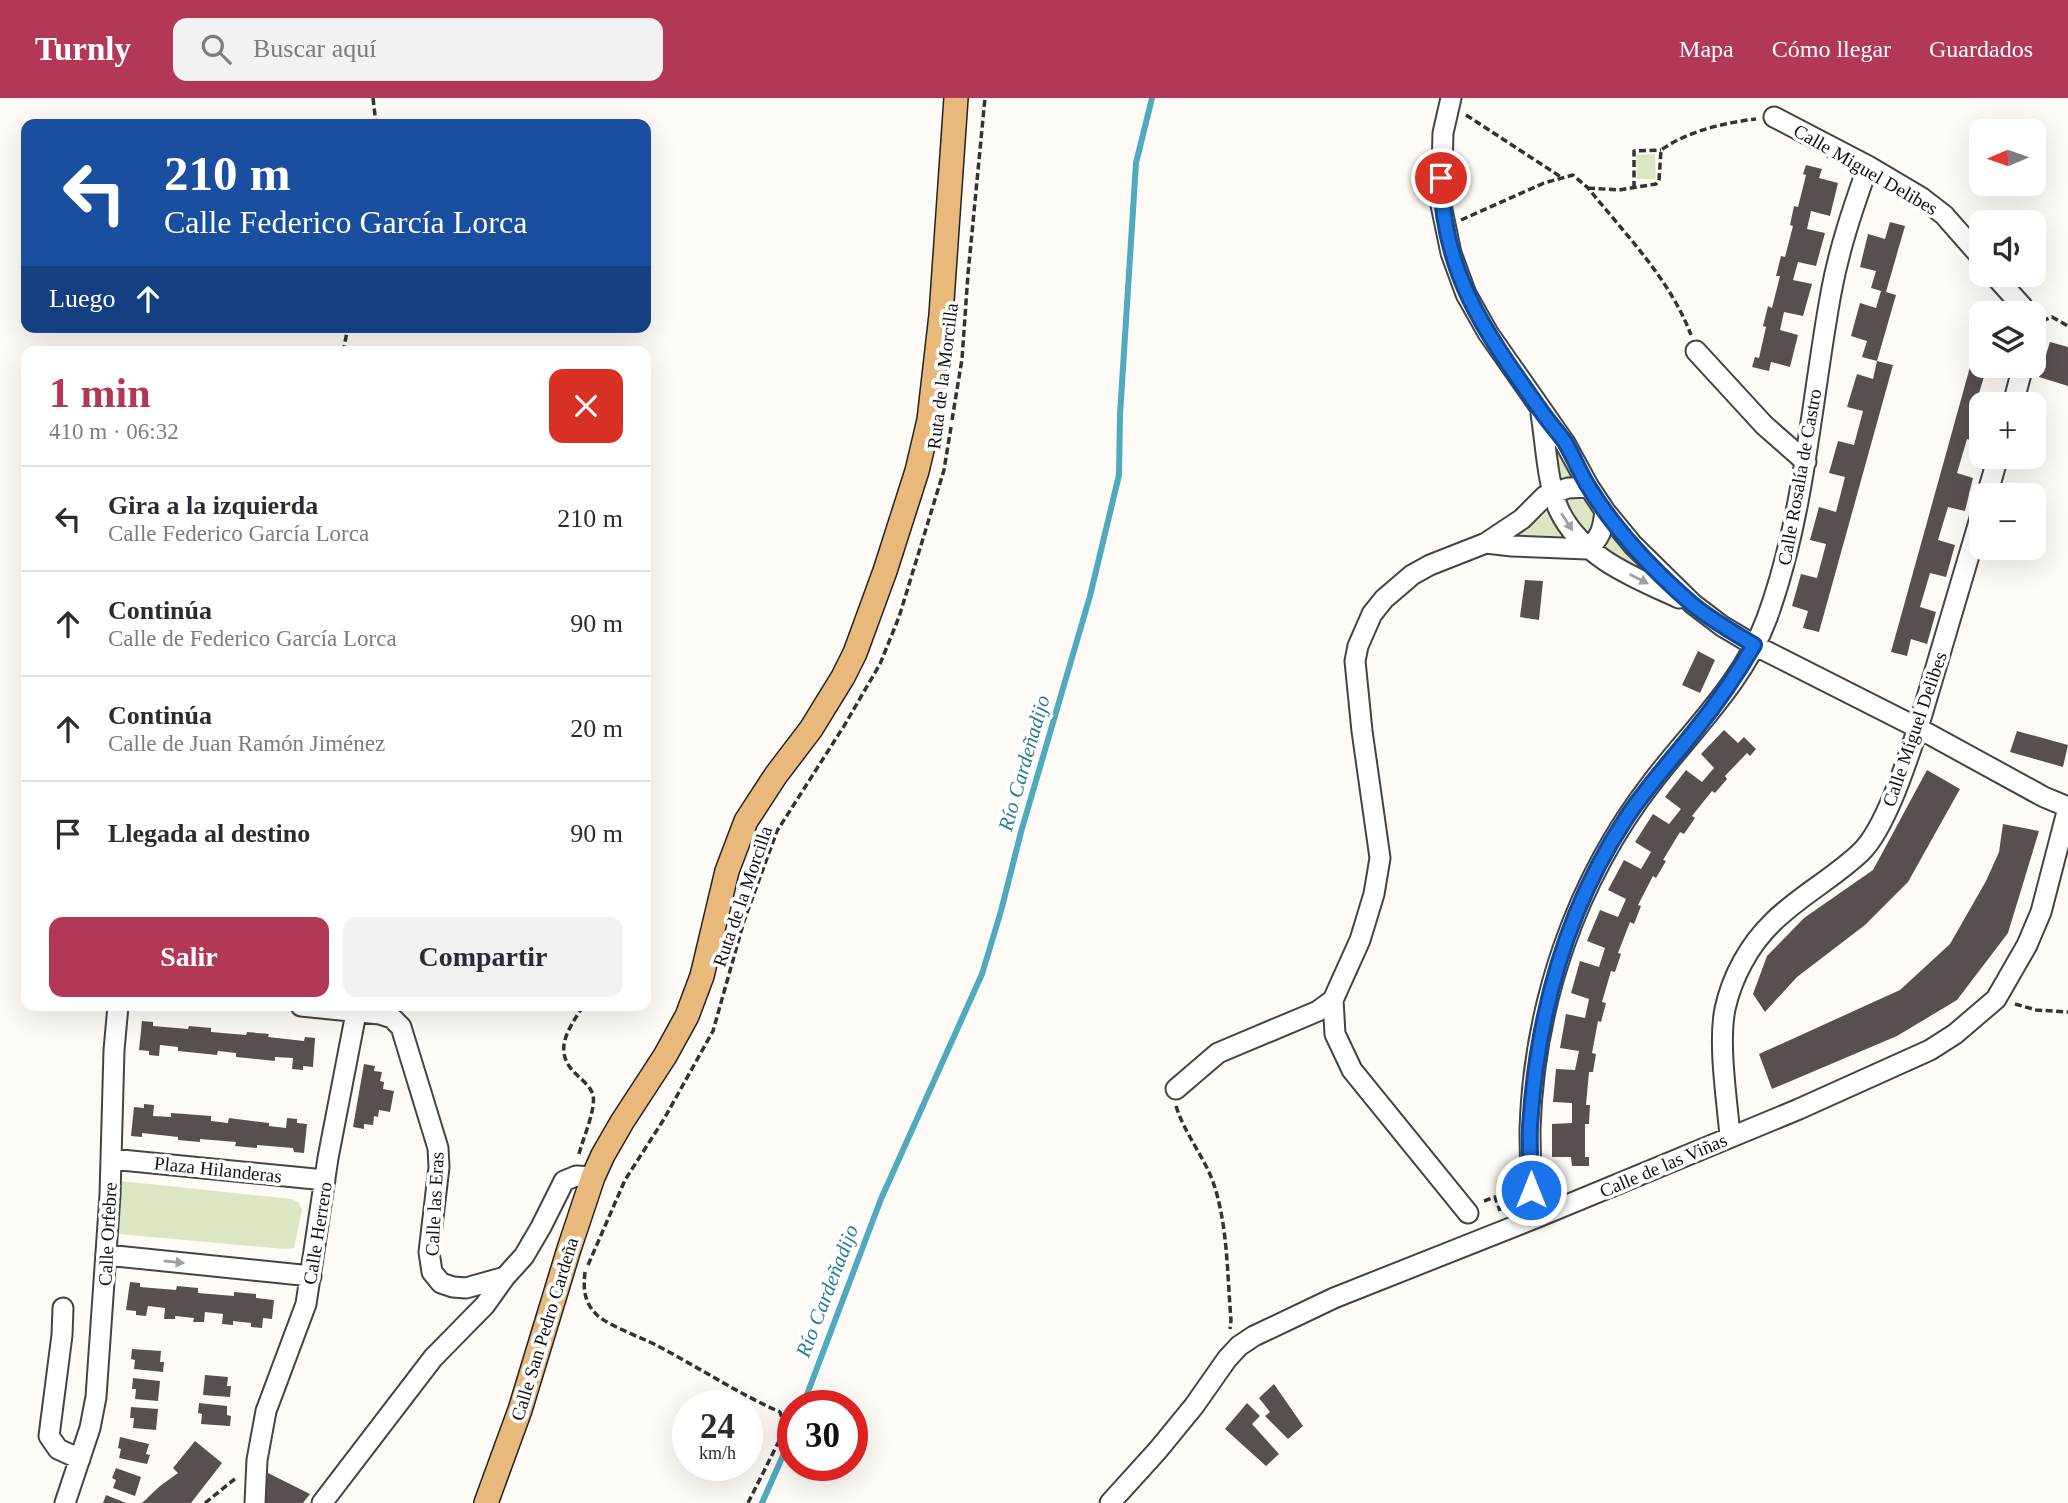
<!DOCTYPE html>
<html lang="es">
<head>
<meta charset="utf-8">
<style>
  :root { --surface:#fff; --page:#f2f2f3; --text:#2b2b33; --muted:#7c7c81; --line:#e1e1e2; --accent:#b23856 }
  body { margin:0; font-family:Georgia,serif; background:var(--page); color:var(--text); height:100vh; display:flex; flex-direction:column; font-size:26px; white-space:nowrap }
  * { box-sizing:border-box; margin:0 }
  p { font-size:23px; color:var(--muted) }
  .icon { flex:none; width:38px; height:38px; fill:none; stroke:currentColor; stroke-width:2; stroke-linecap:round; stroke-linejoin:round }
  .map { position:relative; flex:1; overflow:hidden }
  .sheet { position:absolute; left:21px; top:248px; width:630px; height:665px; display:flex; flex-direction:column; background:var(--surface); border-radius:14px; box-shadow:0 7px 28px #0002 }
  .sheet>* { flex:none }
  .hud { position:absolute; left:21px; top:21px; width:630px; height:214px; border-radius:14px; box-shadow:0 7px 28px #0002; background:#1a4fa0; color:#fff; overflow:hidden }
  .needle { width:46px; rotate:268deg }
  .fabs { position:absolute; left:1969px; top:21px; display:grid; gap:14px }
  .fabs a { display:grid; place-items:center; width:77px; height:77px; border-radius:14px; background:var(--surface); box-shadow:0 7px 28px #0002; font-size:35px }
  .speed { position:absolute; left:672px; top:1292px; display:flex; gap:14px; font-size:35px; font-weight:700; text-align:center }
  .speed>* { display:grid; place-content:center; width:91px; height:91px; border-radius:50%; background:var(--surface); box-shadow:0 7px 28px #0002; line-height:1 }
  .speed small { font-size:18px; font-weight:400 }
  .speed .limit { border:10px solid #d22; background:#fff; color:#111 }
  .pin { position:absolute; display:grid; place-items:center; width:60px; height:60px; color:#fff; margin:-30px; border:4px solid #fff; border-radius:50%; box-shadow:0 2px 7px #0007 }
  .me { position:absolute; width:77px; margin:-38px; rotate:0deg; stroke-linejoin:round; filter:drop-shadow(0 0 5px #0008) }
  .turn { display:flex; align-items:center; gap:24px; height:147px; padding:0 28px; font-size:32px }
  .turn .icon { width:91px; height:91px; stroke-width:2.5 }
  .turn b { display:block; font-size:49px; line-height:60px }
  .then { display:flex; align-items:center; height:66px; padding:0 28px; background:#0003; gap:14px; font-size:26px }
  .round { display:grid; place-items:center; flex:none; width:74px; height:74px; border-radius:14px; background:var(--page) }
  .summary { display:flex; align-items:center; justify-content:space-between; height:119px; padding:0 28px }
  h1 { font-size:42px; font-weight:800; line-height:52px; color:var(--accent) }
  .cta { display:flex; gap:14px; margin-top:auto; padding:14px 28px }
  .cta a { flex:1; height:80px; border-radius:14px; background:var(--accent); color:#fff; font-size:28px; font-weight:800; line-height:80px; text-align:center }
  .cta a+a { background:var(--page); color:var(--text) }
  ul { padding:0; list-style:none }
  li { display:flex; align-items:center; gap:21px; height:105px; padding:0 28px; border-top:2px solid var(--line) }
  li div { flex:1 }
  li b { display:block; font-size:26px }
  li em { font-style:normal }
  header { display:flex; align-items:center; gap:42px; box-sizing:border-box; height:98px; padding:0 35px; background:var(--accent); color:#fff }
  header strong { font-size:33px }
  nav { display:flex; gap:38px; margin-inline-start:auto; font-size:24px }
  .search { width:490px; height:63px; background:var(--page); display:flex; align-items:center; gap:18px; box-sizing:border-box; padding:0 24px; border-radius:14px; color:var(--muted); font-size:26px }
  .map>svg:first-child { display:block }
  .green { fill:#dce6c2 }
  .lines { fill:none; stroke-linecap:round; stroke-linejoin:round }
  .stream { stroke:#4fa9bf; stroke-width:6 }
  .building { fill:#58504e }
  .minor-casing { stroke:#444; stroke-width:23 }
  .major-casing { stroke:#222; stroke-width:26 }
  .path { stroke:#333; stroke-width:3.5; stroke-dasharray:7 3.5; stroke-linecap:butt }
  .minor { stroke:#fff; stroke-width:19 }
  .major { stroke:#e9b87b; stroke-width:23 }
  .oneway { fill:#a0a0a0 }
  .route-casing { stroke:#114b97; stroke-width:18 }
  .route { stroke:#1a73e8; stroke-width:12 }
  .labels { text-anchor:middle; stroke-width:7; stroke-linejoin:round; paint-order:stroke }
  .street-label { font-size:19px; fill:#111; stroke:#fff }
  .water-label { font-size:21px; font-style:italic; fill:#277c96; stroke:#fff }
</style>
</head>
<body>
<header>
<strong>Turnly</strong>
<div class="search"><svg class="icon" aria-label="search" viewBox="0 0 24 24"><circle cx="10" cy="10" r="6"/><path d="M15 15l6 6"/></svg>Buscar aquí</div>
<nav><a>Mapa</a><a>Cómo llegar</a><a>Guardados</a></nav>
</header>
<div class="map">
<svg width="2068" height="1405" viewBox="0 0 2068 1405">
  <rect width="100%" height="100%" fill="#fefbf6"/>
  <path class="green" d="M1655,56L1656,81H1637L1636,57Z
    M1556,354L1577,382L1559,384Z
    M1563,400C1569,400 1575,399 1581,401C1600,407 1598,428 1587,439L1573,420Z
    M1550,408L1569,444L1511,442L1543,418Z
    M1609,430L1654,480L1600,452L1609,440Z
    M120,1083L292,1101L299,1105L302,1112L294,1150L285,1151L119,1136Z"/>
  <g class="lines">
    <path class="stream" d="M803,1307L881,1101L982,876L1001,813L1021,734L1090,498L1119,377L1120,317L1136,65L1152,0
      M762,1405L793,1335"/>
  </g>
  <path class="building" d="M1806,67L1822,71L1819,80L1838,85L1830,118L1811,113L1807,131L1825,135L1816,168L1798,164L1793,182L1812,186L1803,218L1784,214L1780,232L1798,237L1790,269L1771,264L1769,273L1752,269L1755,259L1759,260L1766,229L1763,228L1768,208L1772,210L1780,178H1776L1781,158L1785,159L1793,128L1790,127L1794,108L1798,109L1806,77L1803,76Z
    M1890,124L1905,128L1886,194L1896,197L1877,263L1862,259L1867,243L1851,238L1860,205L1876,210L1881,193L1871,190L1876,173L1860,169L1868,136L1885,141Z
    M1980,233L1981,268H2005L2002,279L1985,275L1975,309L1981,311V345L1967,341L1957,375L1973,380L1965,413L1948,409L1938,442L1955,447L1946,479L1930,475L1920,509L1936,514L1927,546L1911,541L1907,558L1891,554Z
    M2050,244L2068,249V288L2039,279Z
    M1877,263L1893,267L1819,534L1803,530L1808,513L1792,508L1801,476L1817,480L1826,446L1810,442L1819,409L1836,414L1845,379L1829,375L1838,343L1854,347L1863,313L1847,309L1857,276L1873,281Z
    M1525,482L1543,483L1539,522L1520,519Z
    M1698,553L1715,562L1700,595L1682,587Z
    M1724,632L1738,645L1744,639L1756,651L1750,658L1747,655L1725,678L1727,681L1715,695L1712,693L1692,718L1695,720L1684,736L1680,734L1663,762L1666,763L1656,780L1653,778L1638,807L1641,808L1634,826L1630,824L1618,855L1621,856L1615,874L1611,873L1602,904L1606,905L1601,924L1598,923L1592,955L1596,956L1593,974H1589L1586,1007H1590L1589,1026H1585V1059H1589V1068H1572L1571,1059H1552V1026L1572,1025V1005L1553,1004L1556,971L1575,972L1579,953L1560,950L1566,916L1585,920L1589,901L1571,895L1580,863L1599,869L1605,850L1587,843L1600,812L1618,819L1626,801L1608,792L1624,762L1641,771L1651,754L1635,744L1653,716L1669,726L1681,711L1665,699L1686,672L1702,684L1714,670L1701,656Z
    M2017,633L2068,647L2063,669L2010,654Z
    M1927,672L1960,691L1908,784L1865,827L1797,879L1765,914L1753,896L1767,858L1804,820L1873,772Z
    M2003,726L2039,733L2008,835L1957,902L1897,938L1772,991L1759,956L1900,892L1950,846L1986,783L1999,754Z
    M142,923L153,924V928L188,931L189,928L211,930V934L246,937L247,934L269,936L268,939L304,943L305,939L315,940L313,969L303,968V972L292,971L293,960L275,959V963L236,959V955L218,953L217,957L178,953V949L160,947L159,958L149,957V953L139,952Z
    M364,966L375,968L374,973L382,974L380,983L384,984L383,991L394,993L390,1014L379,1012L378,1019L374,1018L373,1027L364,1026V1031L353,1029Z
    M144,1006L154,1007L153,1018L171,1019V1015L211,1018V1023L228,1025L229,1020L269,1025V1028L286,1030L287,1020L297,1021V1025L307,1026L304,1055L294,1054L293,1050L257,1047V1050L235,1048L236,1044L200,1041V1044L178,1042V1039L142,1035V1039L131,1038L134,1009L144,1010Z
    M130,1184L140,1185V1189L176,1192L177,1188L198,1190V1195L234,1198V1194L256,1196V1200L274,1202L272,1221L263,1220L262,1230L251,1229V1225L233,1223V1227L222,1226L223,1216L205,1214L204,1224H193L194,1220L175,1218V1221H164L165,1210L148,1208L146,1218L136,1217V1213L126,1212Z
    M132,1251L161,1253L160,1264H164L163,1274L134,1271L135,1262L131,1261Z
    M205,1277L228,1279L227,1288H231L230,1299L203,1297Z
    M133,1280L160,1283L158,1303L135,1301L136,1291H132Z
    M1274,1286L1303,1328L1288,1341L1265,1318L1270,1314L1259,1300Z
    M199,1305L227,1308V1317L231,1318L230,1328L201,1326L202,1316L198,1315Z
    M1247,1305L1260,1318L1252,1326L1279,1356L1266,1368L1225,1331Z
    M131,1309L158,1311L156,1332L133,1330L134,1320H130Z
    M120,1339L149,1346L146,1356L150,1357L147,1366L119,1360L121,1351L118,1350Z
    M195,1343L222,1365L191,1405H142L160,1388L178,1375L173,1370Z
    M116,1370L141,1379L135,1398L113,1390L116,1382L112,1380Z
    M268,1375L310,1396L303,1405H263Z
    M106,1397L126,1405H103Z"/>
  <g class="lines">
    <defs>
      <path id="minor" d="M1451,0L1443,35L1441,107L1451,155L1466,196L1488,235L1565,345L1589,389L1605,413L1633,447L1693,506L1722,528L1754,547L1918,630L2044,699L2068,709
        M1774,19L1868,68L1922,100L1944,117L1981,159
        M1994,177L2022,208L2026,215
        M1696,253L1764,327L1806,364
        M2013,306L2023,268
        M1541,316C1546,346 1547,385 1559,412C1581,459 1635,480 1679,500
        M1987,397L1998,359
        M1486,445L1512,448L1587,451C1601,440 1603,430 1605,413
        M1333,902L1335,936L1352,972L1468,1115
        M301,908L380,916L392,920L401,929L438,1050L439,1069L429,1154L432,1174L441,1185L453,1189L466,1190L505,1179
        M1176,991L1218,955L1318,913L1333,902L1360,842L1374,796L1380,760L1362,633L1355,563L1358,548L1372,516L1384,501L1412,477L1430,467L1486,445L1522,421L1545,398L1568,390L1589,389
        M1730,1038C1727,1002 1718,946 1725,911C1732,879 1749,847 1773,824C1799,798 1834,780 1861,754C1885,731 1907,663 1918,630L1981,417
        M111,1061L325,1082
        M1531,1092C1531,1072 1530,1052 1530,1031C1534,906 1576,782 1653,683C1693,631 1744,583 1767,520C1805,416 1811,304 1831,195C1839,151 1853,110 1868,68
        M106,1157L311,1178
        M63,1210L62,1237L49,1338L58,1351L80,1361
        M65,1405L90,1330L96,1299L110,1097L114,952L118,908
        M255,1405L257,1362L266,1313L306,1206L328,1060L356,915
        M322,1405L433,1260L485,1207L505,1179L524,1158L541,1129L564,1083L576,1078L593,1079
        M1110,1405L1158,1352L1194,1308L1227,1261L1239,1248L1254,1238L1334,1200L1538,1119L1799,1011L1930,952L1955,936L1996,901L2027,847L2041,814L2068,710"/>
      <path id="major" d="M486,1405L520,1312L569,1151L593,1079L603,1057L622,1024L665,958L687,918L702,878L727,773L746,723L776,677L811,631L843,579L855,555L885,473L917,373L929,322L941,217L956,0"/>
    </defs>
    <use href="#minor" class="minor-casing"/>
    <use href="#major" class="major-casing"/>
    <path class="path" d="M373,0L376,26
      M1466,17L1561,79
      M1588,90L1619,92L1656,86L1659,82L1661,52C1688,33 1723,25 1756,21
      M1634,90V53L1661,52
      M1461,122L1544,85L1573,77L1588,90C1625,136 1670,181 1691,237
      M2042,223L2052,219L2068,228
      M343,254L348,229
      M952,322L962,261L968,176L985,0
      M2015,906L2036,912L2068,914
      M1176,1008C1184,1034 1202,1056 1212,1081C1228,1125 1227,1175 1231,1222L1230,1231
      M579,1056C583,1040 596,1012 593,997C591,989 582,982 576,976C552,953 568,932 583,908
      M1484,1103L1495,1099L1500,1113
      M588,1167L625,1082L664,1021L713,933L744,823L777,733L844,628L880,566L899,519L944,372L951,329
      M585,1174C583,1191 584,1205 598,1218C608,1227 642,1240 656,1247C698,1269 737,1295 780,1314L784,1327L779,1343L748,1405
      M205,1405L236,1380"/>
    <use href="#minor" class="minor"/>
    <use href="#major" class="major"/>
  </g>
  <defs><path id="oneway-solid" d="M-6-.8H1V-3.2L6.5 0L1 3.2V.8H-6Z" transform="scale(1.75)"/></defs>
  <g class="oneway">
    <use href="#oneway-solid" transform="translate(1567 424) rotate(57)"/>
    <use href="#oneway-solid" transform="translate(1639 481) rotate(27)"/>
    <use href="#oneway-solid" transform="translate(174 1164) rotate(6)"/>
  </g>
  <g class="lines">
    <defs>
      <path id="route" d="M1441,80C1443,177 1486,235 1539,310C1547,322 1557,333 1565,344C1574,359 1580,376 1590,391C1616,433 1655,474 1692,506C1711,522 1733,534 1754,547C1737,576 1718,604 1697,630C1673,661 1646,689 1625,722C1565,814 1537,920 1530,1028C1529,1049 1531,1071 1531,1092"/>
    </defs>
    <use href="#route" class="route-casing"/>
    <use href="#route" class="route"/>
  </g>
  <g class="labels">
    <g class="street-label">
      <text transform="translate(1866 71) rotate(30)" y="7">Calle Miguel Delibes</text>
      <text transform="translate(942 278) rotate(-83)" y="7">Ruta de la Morcilla</text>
      <text transform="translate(1799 379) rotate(-80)" y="7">Calle Rosalía de Castro</text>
      <text transform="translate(1914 631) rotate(-71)" y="7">Calle Miguel Delibes</text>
      <text transform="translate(742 798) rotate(-71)" y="7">Ruta de la Morcilla</text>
      <text transform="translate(1663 1067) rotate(-23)" y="7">Calle de las Viñas</text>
      <text transform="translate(218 1071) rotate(6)" y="7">Plaza Hilanderas</text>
      <text transform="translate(434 1106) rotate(-87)" y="7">Calle las Eras</text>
      <text transform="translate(317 1135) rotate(-81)" y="7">Calle Herrero</text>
      <text transform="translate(107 1136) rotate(-87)" y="7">Calle Orfebre</text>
      <text transform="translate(544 1231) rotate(-73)" y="7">Calle San Pedro Cardeña</text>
    </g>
    <g class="water-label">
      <text transform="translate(1024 665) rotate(-74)" y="7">Río Cardeñadijo</text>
      <text transform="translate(827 1193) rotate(-69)" y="7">Río Cardeñadijo</text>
    </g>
  </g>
</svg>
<div class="fabs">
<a><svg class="needle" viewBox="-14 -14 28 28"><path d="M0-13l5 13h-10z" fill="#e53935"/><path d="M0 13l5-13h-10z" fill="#7c7c81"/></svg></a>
<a><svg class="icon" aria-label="sound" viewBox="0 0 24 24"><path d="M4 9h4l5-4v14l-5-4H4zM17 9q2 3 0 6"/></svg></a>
<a><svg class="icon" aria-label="layers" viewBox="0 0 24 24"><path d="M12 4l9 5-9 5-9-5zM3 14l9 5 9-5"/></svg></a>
<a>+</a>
<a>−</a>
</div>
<div class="speed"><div>24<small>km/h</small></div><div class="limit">30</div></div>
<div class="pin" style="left:1441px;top:80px;background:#d93025"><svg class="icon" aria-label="arrive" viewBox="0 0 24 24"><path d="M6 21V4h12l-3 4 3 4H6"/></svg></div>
<svg class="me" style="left:1531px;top:1092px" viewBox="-20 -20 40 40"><circle r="17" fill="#1a73e8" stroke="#fff" stroke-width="3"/><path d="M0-11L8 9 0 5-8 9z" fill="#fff"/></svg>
<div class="hud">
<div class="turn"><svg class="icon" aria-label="left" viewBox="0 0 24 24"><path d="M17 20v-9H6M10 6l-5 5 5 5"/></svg><div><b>210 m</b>Calle Federico García Lorca</div></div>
<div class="then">Luego<svg class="icon" aria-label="ahead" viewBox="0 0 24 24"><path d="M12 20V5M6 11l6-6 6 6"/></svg></div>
</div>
<section class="sheet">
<div class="summary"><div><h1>1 min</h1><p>410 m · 06:32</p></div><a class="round" style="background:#d93025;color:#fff"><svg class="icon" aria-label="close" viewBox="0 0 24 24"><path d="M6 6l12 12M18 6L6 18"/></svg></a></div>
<ul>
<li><svg class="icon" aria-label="left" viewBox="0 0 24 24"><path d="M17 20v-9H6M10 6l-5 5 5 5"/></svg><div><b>Gira a la izquierda</b><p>Calle Federico García Lorca</p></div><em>210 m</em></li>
<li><svg class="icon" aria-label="ahead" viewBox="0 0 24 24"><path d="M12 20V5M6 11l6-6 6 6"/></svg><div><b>Continúa</b><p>Calle de Federico García Lorca</p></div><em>90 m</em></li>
<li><svg class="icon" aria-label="ahead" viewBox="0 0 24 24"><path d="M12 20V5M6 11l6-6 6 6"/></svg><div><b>Continúa</b><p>Calle de Juan Ramón Jiménez</p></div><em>20 m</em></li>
<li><svg class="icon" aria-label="arrive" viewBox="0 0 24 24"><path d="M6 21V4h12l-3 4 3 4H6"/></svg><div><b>Llegada al destino</b></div><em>90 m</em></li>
</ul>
<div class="cta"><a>Salir</a><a>Compartir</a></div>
</section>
</div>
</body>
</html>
